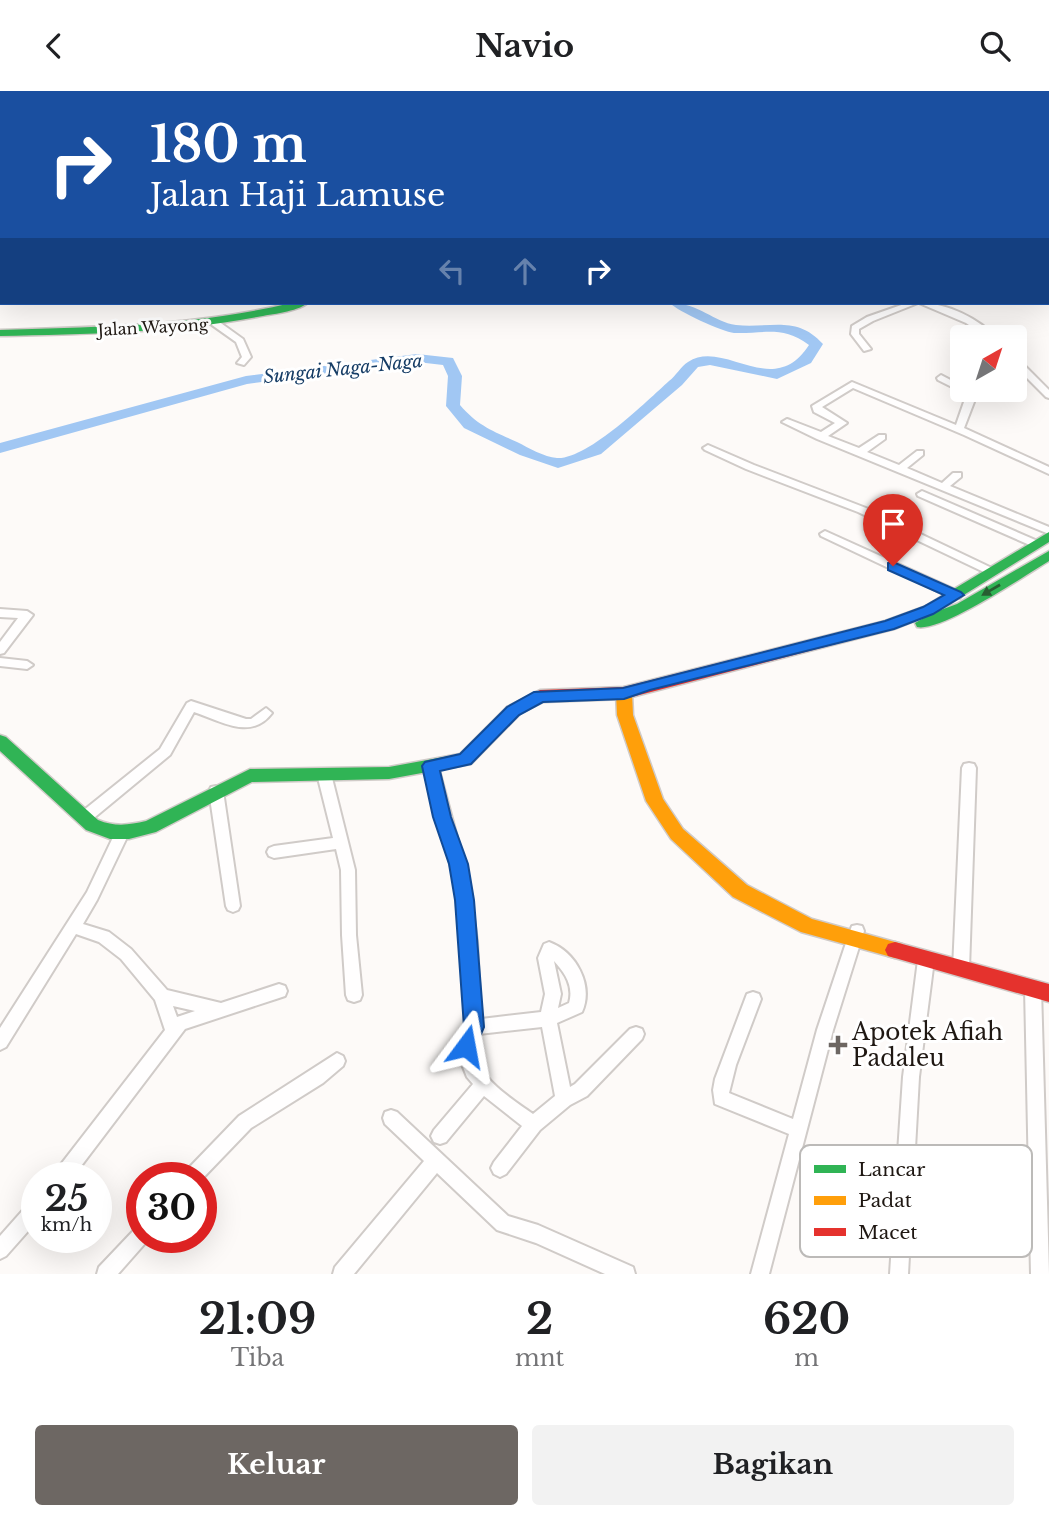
<!DOCTYPE html>
<html lang="id">
<head>
<meta charset="utf-8">
<style>
  :root { --surface:#fff; --page:#f2f2f2; --text:#202124; --muted:#757577; --accent:#6d6763 }
  body { margin:0; font-family:"Libre Baskerville",serif; background:var(--page); color:var(--text); height:100vh; display:flex; flex-direction:column; font-size:26px; white-space:nowrap }
  * { box-sizing:border-box; margin:0 }
  p { font-size:23px; color:var(--muted) }
  .icon { flex:none; width:38px; height:38px; fill:none; stroke:currentColor; stroke-width:2; stroke-linecap:round; stroke-linejoin:round }
  .map { position:relative; height:1183px; overflow:hidden }
  .side { display:flex; flex-direction:column; background:var(--surface); flex:1 }
  .side>* { flex:none }
  .guide { position:absolute; left:0px; top:0px; width:1050px; height:214px; box-shadow:0 7px 28px #0002; background:#1a4fa0; color:#fff; overflow:hidden }
  .needle { width:46px; rotate:39deg }
  .controls { position:absolute; left:950px; top:234px; display:grid; gap:14px }
  .controls a { display:grid; place-items:center; width:77px; height:77px; border-radius:7px; background:var(--surface); box-shadow:0 7px 28px #0002; font-size:35px }
  .speed { position:absolute; left:21px; top:1071px; display:flex; gap:14px; font-size:35px; font-weight:700; text-align:center }
  .speed>* { display:grid; place-content:center; width:91px; height:91px; border-radius:50%; background:var(--surface); box-shadow:0 7px 28px #0002; line-height:1 }
  .speed small { font-size:18px; font-weight:400 }
  .speed .limit { border:10px solid #d22; background:#fff; color:#111 }
  .pin { position:absolute; display:grid; place-items:center; width:60px; height:60px; color:#fff; margin:-72px -30px; border-radius:50% 50% 50% 0; rotate:-45deg; box-shadow:0 0 7px #0007 }
  .pin .icon { rotate:45deg }
  .me { position:absolute; width:77px; margin:-38px; rotate:13deg; stroke-linejoin:round; filter:drop-shadow(0 0 5px #0008) }
  .turn { display:flex; align-items:center; gap:24px; height:147px; padding:0 35px; font-size:32px }
  .turn .icon { width:91px; height:91px; stroke-width:2.5 }
  .turn b { display:block; font-size:49px; line-height:60px }
  .lanes { display:flex; align-items:center; height:66px; padding:0 35px; background:#0003; justify-content:center; gap:35px; direction:ltr }
  .lanes .off { opacity:.35 }
  .eta { display:flex; justify-content:space-evenly; align-items:center; height:119px; text-align:center }
  .eta b { font-size:42px; font-weight:700; line-height:49px }
  .action { display:flex; gap:14px; margin-top:auto; padding:14px 35px }
  .action a { flex:1; height:80px; border-radius:7px; background:var(--accent); color:#fff; font-size:28px; font-weight:700; line-height:80px; text-align:center }
  .action a+a { background:var(--page); color:var(--text) }
  header { display:flex; justify-content:space-between; align-items:center; height:91px; padding:0 35px; background:var(--surface); font-size:32px; font-weight:700 }
  .map>svg:first-child { display:block }
  .lines { fill:none; stroke-linecap:round; stroke-linejoin:round }
  .river { fill:#a1c7f3; fill-rule:evenodd }
  .street-casing { stroke:#d0cbc8; stroke-width:4 }
  .fast-casing { stroke:#d0cbc8; stroke-width:3 }
  .slow-casing { stroke:#d0cbc8; stroke-width:3 }
  .jam-casing { stroke:#d0cbc8; stroke-width:3 }
  .street { fill:#fffefe; fill-rule:evenodd }
  .fast { fill:#30b455; fill-rule:evenodd }
  .slow { fill:#ff9f0a; fill-rule:evenodd }
  .jam { fill:#e5322d; fill-rule:evenodd }
  .oneway { fill:#275e31 }
  .route { fill:#1a73e8; stroke:#114b97; stroke-width:2 }
  .poi-dot { fill:#6d6763; stroke:#fff; stroke-width:2.5 }
  .labels { text-anchor:middle; stroke-width:6; stroke-linejoin:round; paint-order:stroke }
  .far-street-label { font-size:16px; fill:#1f1813; stroke:#fff }
  .far-water-label { font-size:18px; font-style:italic; fill:#163d66; stroke:#fff }
  .near-poi-label { font-size:23px; fill:#1f1813; stroke:#fff; text-anchor:start }
  .key { fill:#fff; stroke:#bcbab8; stroke-width:2 }
  .key-label { font-size:19px; fill:#1f1813 }
</style>
</head>
<body>
<header><svg class="icon" aria-label="back" viewBox="0 0 24 24"><path d="M15 5l-7 7 7 7"/></svg>Navio<svg class="icon" aria-label="search" viewBox="0 0 24 24"><circle cx="10" cy="10" r="6"/><path d="M15 15l6 6"/></svg></header>
<div class="map">
<svg width="1049" height="1183" viewBox="0 0 1049 1183">
  <rect width="100%" height="100%" fill="#fdfaf8"/>
  <g class="lines">
    <path class="river" d="M994,0H1005L993,2Z
      M1049,14V21H1048V14Z
      M1048,119H1049V125H1048Z
      M670,212C700,212 713,231 736,234C769,238 796,223 823,253L811,272L777,288L710,274L698,276L682,294L601,363L558,377L520,364L464,337L446,315L448,285L443,274L417,271L247,293L0,362V352L246,285L417,263L453,267L462,285L460,314C478,335 493,340 517,351C529,357 544,366 557,367C587,369 647,310 669,290C676,285 681,275 688,271C724,247 773,310 809,254C782,234 764,243 734,242C723,241 677,220 670,212Z"/>
    <defs>
      <path id="street" d="M89,0H146L143,2H86Z
        M178,0H184L177,2Z
        M266,0H274L264,2Z
        M428,0H435L426,2Z
        M463,0H469L461,2Z
        M0,3H2V7H0Z
        M2,24V32H1L0,25Z
        M1048,159H1049V163H1048Z
        M1048,179H1049V183H1048Z
        M1048,207H1049V212H1046H1048Z
        M907,212H918L873,230L859,238V243L871,258L864,260L851,243L852,235L867,226Z
        M919,212C946,211 979,228 997,247H988L966,232Z
        M212,230H218L243,248L251,266L244,274L237,272L242,266L236,251L212,234Z
        M1015,267L1018,268L1049,299V307L1046,306L1015,275Z
        M941,284L962,295V299H969L974,311L964,337L1049,376V383L964,344L853,297L822,316L847,332L828,345L859,357L879,344H885V348L867,361L899,374L917,360H923V364L907,377L942,392L953,382H961V386L950,395L1049,436V443L817,348L782,331L787,328L790,329L821,341L835,332L814,321L812,315L852,291L956,334L964,311L960,300L938,289L937,287Z
        M708,354L754,374L866,417L996,479L998,481L996,483H988L858,421L746,378L705,359L703,357Z
        M922,400L1040,451L1041,453L1040,455H1032L918,405L917,403Z
        M825,440L960,501L962,504L960,507H952L821,445L820,443Z
        M0,518L27,520L33,524L4,562L0,563V551L18,527L0,526Z
        M0,567L27,570L33,574L27,578L0,575Z
        M191,610L246,628H251L266,617L272,622C251,650 221,630 194,621L170,664L89,731L84,732L79,731L77,727L79,723L160,658L187,612Z
        M431,670L436,671L438,675L469,791L477,850L481,928L541,921L545,903L538,867L544,853L549,851C576,861 594,894 582,921L557,932L570,996L575,993L630,938L636,936L642,938L644,943L642,948L587,1005L570,1014L540,1039L506,1083L500,1086L494,1083L491,1077L494,1071L522,1035L484,1005L446,1051L440,1053L434,1051L431,1045L434,1039L473,993L467,986L459,966V952L466,936L461,850L455,791L424,675L426,671ZM554,870C565,882 574,895 569,912L558,917L561,903ZM542,936L555,1005L533,1023C508,1005 464,980 479,943Z
        M969,672L974,673L976,677L969,878L966,883L961,885L956,883L953,878L962,677L964,673Z
        M324,678L329,679L331,683L355,779L356,844L362,904L360,909L354,911L348,909L346,904L342,844L341,779L336,758L274,767L269,765L267,761L269,757L274,755L333,747L317,683L319,679Z
        M216,695L221,696L223,700L240,815L238,819L233,821L228,819L226,815L209,700L211,696Z
        M122,736L127,738L129,742L97,809L83,833L109,841L131,858L167,899L221,912L279,893L285,895L287,900L285,905L279,907L185,938L72,1087H52L55,1081L165,939L155,909L121,868L99,851L76,843L6,956L0,959V937L87,801L117,738ZM173,915L195,920L177,926Z
        M857,834L862,835L864,840L833,939L769,1183H751L789,1043L715,1013L713,999L715,988L747,903L753,901L759,903L761,908L736,974L729,1002L793,1028L817,939L850,840L852,835Z
        M926,862L931,864L934,869L919,986L908,1183H890L903,986L918,869L921,864Z
        M1033,890L1038,892L1041,897L1049,1183H1031L1025,897L1028,892Z
        M337,962L343,965L345,970L343,975L323,992L251,1037L201,1089V1087H182L185,1081L239,1025Z
        M391,1019L397,1021L508,1125L538,1134L633,1176L635,1183H605L536,1152L497,1139L437,1082L354,1183H333L335,1176L424,1070L385,1033L383,1027L385,1021Z
        M37,1107V1130L6,1165L0,1168V1145L31,1110Z
        M142,1134V1146H150L148,1149L118,1183H97L99,1176L136,1137Z"/>
      <path id="fast" d="M669,0H678L667,2Z
        M291,212H308C296,221 272,223 257,226C172,242 86,243 0,245V239C98,236 196,235 291,212Z
        M1049,441V451L938,520L957,513L1049,460V470C1026,484 940,542 917,536L915,532L929,524L922,519L924,516Z
        M513,614L519,616L521,620L519,624L471,673L389,688L252,691L156,741L129,748H110L86,739L0,660V644L6,646L98,729C115,736 129,734 146,730L250,678L389,676L460,663L507,616Z"/>
      <path id="slow" d="M624,596L632,602L633,624L663,708L683,738L747,794L812,828L902,853L905,859L902,865L895,867L801,841L733,806L671,748L646,710L617,624L616,602Z"/>
      <path id="jam" d="M929,514L934,516L936,519L934,522L894,538L624,608L543,611L513,626L505,620L507,616L540,599L624,596L885,530Z
        M895,851L1049,893V911L888,865L885,859L888,853Z"/>
    </defs>
    <use href="#street" class="street-casing"/>
    <use href="#fast" class="fast-casing"/>
    <use href="#slow" class="slow-casing"/>
    <use href="#jam" class="jam-casing"/>
    <use href="#street" class="street"/>
    <use href="#fast" class="fast"/>
    <use href="#slow" class="slow"/>
    <use href="#jam" class="jam"/>
  </g>
  <defs><path id="oneway-solid" d="M-6-.8H1V-3.2L6.5 0L1 3.2V.8H-6Z" transform="scale(1.75)"/></defs>
  <use class="oneway" href="#oneway-solid" transform="translate(991 499) rotate(150)"/>
  <path class="route" d="M893,471L961,501L964,504L933,523L894,538L650,599L624,608L543,611L519,624L471,673L440,680L451,726L468,773L474,809L484,936L473,962L466,965L458,962L455,955L464,936L455,809L449,773L433,726L422,675L425,671L460,663L507,616L534,601L623,597L885,530L923,516L944,504L888,479V472Z"/>
  <path class="poi-dot" d="M834.5 943.5h7v7h7v7h-7v7h-7v-7h-7v-7h7z"/>
  <g class="labels">
    <g class="far-street-label">
      <text transform="translate(153 236) rotate(-3)" y="6">Jalan Wayong</text>
    </g>
    <g class="far-water-label">
      <text transform="translate(343 278) rotate(-6)" y="6">Sungai Naga-Naga</text>
    </g>
    <g class="near-poi-label">
      <text x="852" y="949">Apotek Afiah<tspan x="852" dy="26">Padaleu</tspan></text>
    </g>
  </g>
  <rect x="800" y="1054" width="232" height="112" rx="10" class="key"/>
  <rect x="814" y="1074" width="32" height="8" fill="#30b455"/>
  <rect x="814" y="1105" width="32" height="9" fill="#ff9f0a"/>
  <rect x="814" y="1137" width="32" height="8" fill="#e5322d"/>
  <g class="key-label">
    <text x="858" y="1085">Lancar</text>
    <text x="858" y="1116">Padat</text>
    <text x="858" y="1148">Macet</text>
  </g>
</svg>
<div class="controls">
<a><svg class="needle" viewBox="-14 -14 28 28"><path d="M0-13l5 13h-10z" fill="#e53935"/><path d="M0 13l5-13h-10z" fill="#757577"/></svg></a>
</div>
<div class="speed"><div>25<small>km/h</small></div><div class="limit">30</div></div>
<div class="pin" style="left:893px;top:475px;background:#d93025"><svg class="icon" aria-label="arrive" viewBox="0 0 24 24"><path d="M6 21V4h12l-3 4 3 4H6"/></svg></div>
<svg class="me" style="left:466px;top:955px" viewBox="-20 -20 40 40"><path d="M0-17L14 15 0 8-14 15z" fill="#1a73e8" stroke="#fff" stroke-width="4"/></svg>
<div class="guide">
<div class="turn"><svg class="icon" aria-label="right" viewBox="0 0 24 24"><path d="M7 20v-9h11M14 6l5 5-5 5"/></svg><div><b>180 m</b>Jalan Haji Lamuse</div></div>
<div class="lanes"><svg class="icon off" aria-label="left" viewBox="0 0 24 24"><path d="M17 20v-9H6M10 6l-5 5 5 5"/></svg><svg class="icon off" aria-label="ahead" viewBox="0 0 24 24"><path d="M12 20V5M6 11l6-6 6 6"/></svg><svg class="icon" aria-label="right" viewBox="0 0 24 24"><path d="M7 20v-9h11M14 6l5 5-5 5"/></svg></div>
</div>
</div>
<section class="side">
<div class="eta">
<div><b>21:09</b><p>Tiba</p></div>
<div><b>2</b><p>mnt</p></div>
<div><b>620</b><p>m</p></div>
</div>
<div class="action"><a>Keluar</a><a>Bagikan</a></div>
</section>
</body>
</html>
